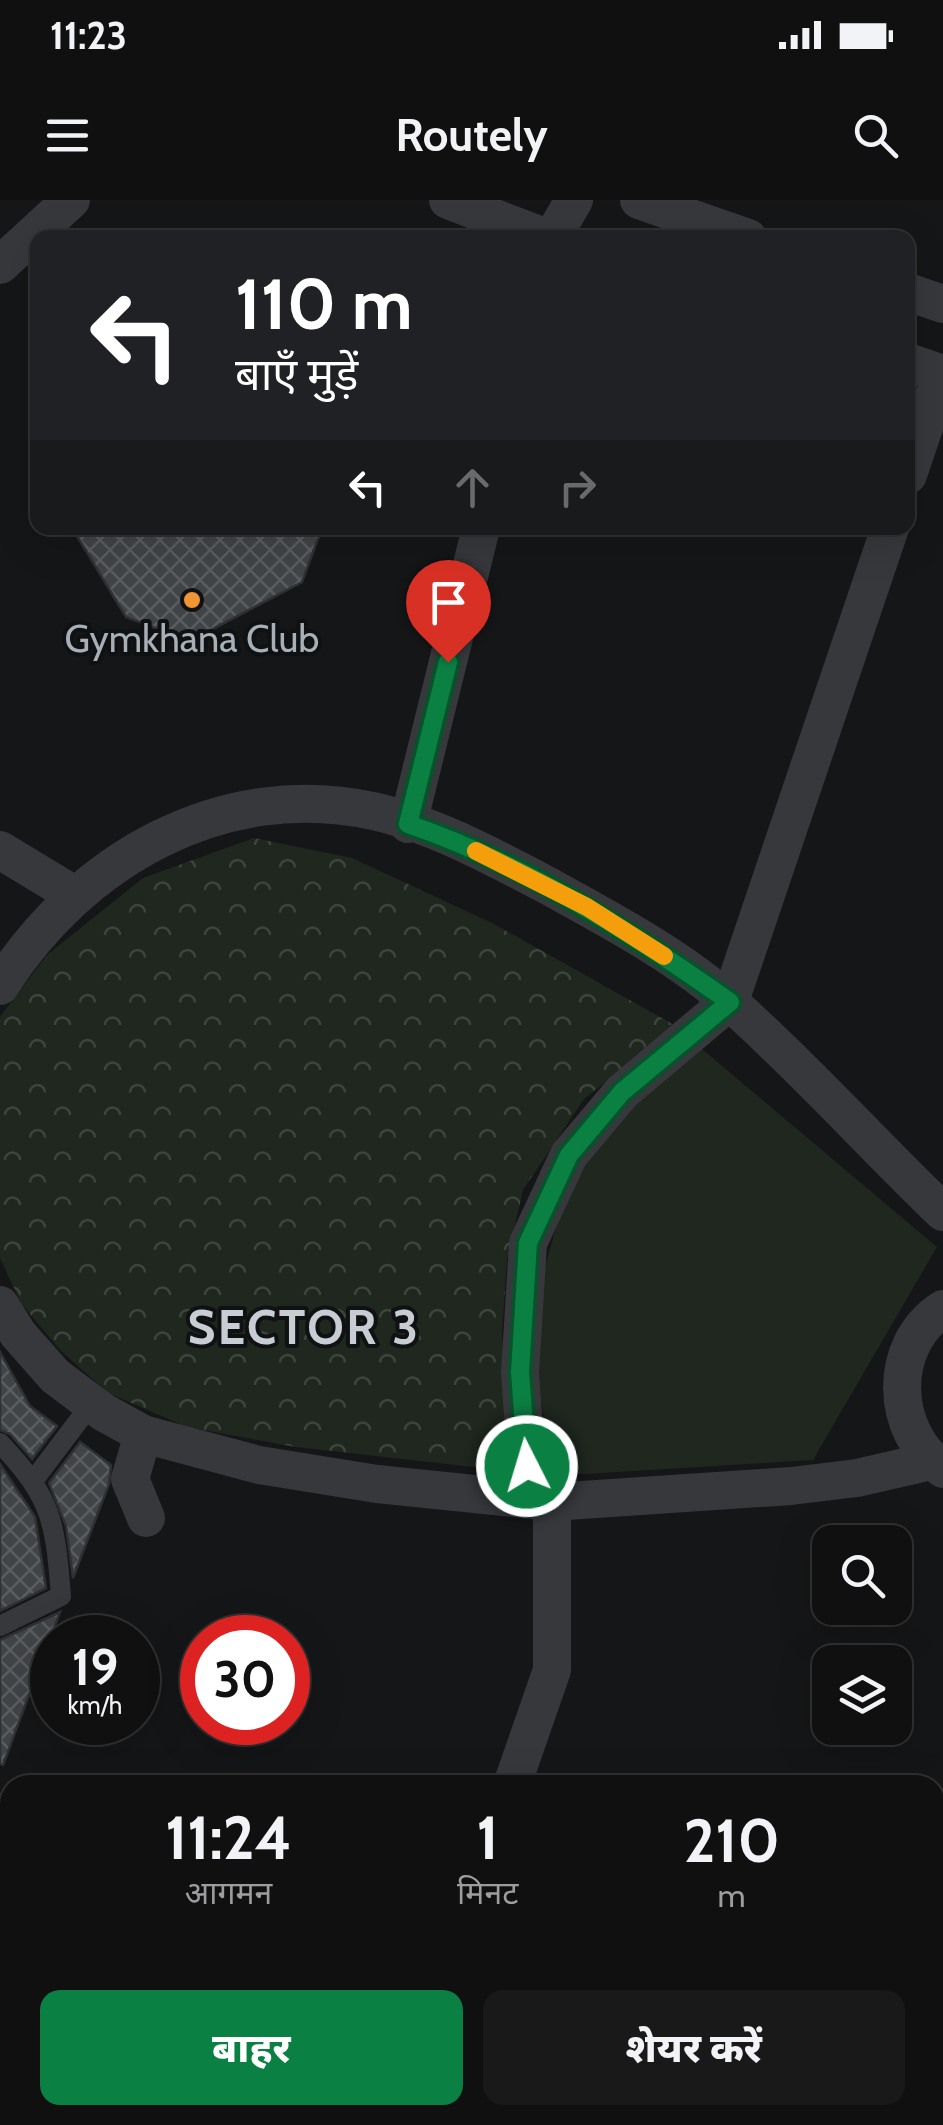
<!DOCTYPE html>
<html lang="hi">
<head>
<meta charset="utf-8">
<style>
  :root { --surface:#101011; --page:#19191a; --text:#f1f3f6; --muted:#9c9d9f; --line:#303031; --accent:#0b8043 }
  body { margin:0; font-family:Cabin,"Noto Sans Devanagari",sans-serif; background:var(--page); color:var(--text); height:100vh; display:flex; flex-direction:column; font-size:38px; white-space:nowrap }
  * { box-sizing:border-box; margin:0 }
  p { font-size:32px; color:var(--muted) }
  .icon { flex:none; width:55px; height:55px; fill:none; stroke:currentColor; stroke-width:2; stroke-linecap:round; stroke-linejoin:round }
  .map { position:relative; flex:1; overflow:hidden }
  .side { position:absolute; left:0px; top:1575px; width:945px; height:350px; display:flex; flex-direction:column; background:var(--surface); border-radius:30px 30px 0 0; box-shadow:0 10px 40px #0002,0 0 0 2px var(--line) }
  .side>* { flex:none }
  .top-card { position:absolute; left:30px; top:30px; width:885px; height:305px; border-radius:20px; box-shadow:0 10px 40px #0002,0 0 0 2px var(--line); background:#202124; color:#fff; overflow:hidden }
  .controls { position:absolute; left:812px; top:1325px; display:grid; gap:20px }
  .controls a { display:grid; place-items:center; width:100px; height:100px; border-radius:20px; background:var(--surface); box-shadow:0 10px 40px #0002,0 0 0 2px var(--line); font-size:50px }
  .speed { position:absolute; left:30px; top:1415px; display:flex; gap:20px; font-size:50px; font-weight:700; text-align:center }
  .speed>* { display:grid; place-content:center; width:130px; height:130px; border-radius:50%; background:var(--surface); box-shadow:0 10px 40px #0002,0 0 0 2px var(--line); line-height:1 }
  .speed small { font-size:25px; font-weight:400 }
  .speed .limit { border:15px solid #d22; background:#fff; color:#111 }
  .pin { position:absolute; display:grid; place-items:center; width:85px; height:85px; color:#fff; margin:-102px -42px; border-radius:50% 50% 50% 0; rotate:-45deg; box-shadow:0 0 10px #0007 }
  .pin .icon { rotate:45deg }
  .me { position:absolute; width:110px; margin:-55px; rotate:355deg; stroke-linejoin:round; filter:drop-shadow(0 0 8px #0008) }
  .turn { display:flex; align-items:center; gap:35px; height:210px; padding:0 40px; font-size:45px }
  .turn .icon { width:130px; height:130px; stroke-width:2.5 }
  .turn b { display:block; font-size:70px; line-height:85px }
  .lanes { display:flex; align-items:center; height:95px; padding:0 40px; background:#0003; justify-content:center; gap:50px; direction:ltr }
  .lanes .off { opacity:.35 }
  .eta { display:flex; justify-content:space-evenly; align-items:center; height:170px; text-align:center }
  .eta b { font-size:60px; font-weight:800; line-height:70px }
  .button { display:flex; gap:20px; margin-top:auto; padding:20px 40px }
  .button a { flex:1; height:115px; border-radius:20px; background:var(--accent); color:#fff; font-size:40px; font-weight:800; line-height:115px; text-align:center }
  .button a+a { background:var(--page); color:var(--text) }
  .status { display:flex; justify-content:space-between; align-items:center; height:70px; padding:0 50px; background:var(--surface); direction:ltr }
  .status svg { height:28px; fill:currentColor }
  header { display:flex; justify-content:space-between; align-items:center; height:130px; padding:0 40px; background:var(--surface); font-size:45px; font-weight:800 }
  .map>svg:first-child { display:block }
  .green { fill:#1f271f }
  .park { fill:url(#park-crowns) }
  .building { fill:url(#building-cross-hatch); stroke:#2f3033; stroke-width:2.5 }
  .lines { fill:none; stroke-linecap:round; stroke-linejoin:round }
  .service { stroke:#36383c; stroke-width:20 }
  .minor { stroke:#36383c; stroke-width:38 }
  .route-casing { stroke:#07532c; stroke-width:25 }
  .route { stroke:#0b8043; stroke-width:18 }
  .slow { stroke:#f59e0b; stroke-width:18 }
  .poi-dot { fill:#f09434; stroke:#101112; stroke-width:4 }
  .labels { text-anchor:middle; stroke-width:8; stroke-linejoin:round; paint-order:stroke }
  .poi-label { font-size:38px; fill:#a7afb7; stroke:#101112 }
  .district-label { font-size:48px; font-weight:bold; letter-spacing:2.5px; fill:#c8cdd3; stroke:#101112 }
</style>
</head>
<body>
<div class="status"><b>11:23</b><svg viewBox="0 0 49 12"><path d="M0 12V9h3v3zM5 12V6h3v6zM10 12V3h3v9zM15 12V0h3v12zM26 1h20v11H26zM47 4h2v5h-2z"/></svg></div>
<header><svg class="icon" aria-label="menu" viewBox="0 0 24 24"><path d="M4 6h16M4 12h16M4 18h16"/></svg>Routely<svg class="icon" aria-label="search" viewBox="0 0 24 24"><circle cx="10" cy="10" r="6"/><path d="M15 15l6 6"/></svg></header>
<div class="map">
<svg width="943" height="1925" viewBox="0 0 943 1925">
  <defs>
    <pattern id="park-crowns" width="20" height="18" patternUnits="userSpaceOnUse" patternTransform="scale(2.5)"><rect width="20" height="18" fill="#1f271f"/><path d="M2 6a3 3 0 1 1 6 0M12 15a3 3 0 1 1 6 0" fill="none" stroke="#3d443d"/></pattern>
    <pattern id="building-cross-hatch" width="8" height="8" patternUnits="userSpaceOnUse" patternTransform="scale(2.5)"><rect width="8" height="8" fill="#414447"/><path d="M0 0l8 8M0 8l8-8" fill="none" stroke="#5a5c5f"/></pattern>
  </defs>
  <rect width="100%" height="100%" fill="#151617"/>
  <path class="green" d="M695,843L937,1047L813,1260L553,1276L536,1169L545,1067L569,980L629,906Z"/>
  <path class="park" d="M254,638L352,658L494,724L676,826L584,899L523,990L507,1059L502,1133L509,1271L296,1247L187,1227L108,1193L60,1150L21,1103L0,1058V817L47,755L143,678Z"/>
  <path class="building" d="M72,328H322L302,382L190,441L126,417Z
    M0,1152L30,1206L57,1226L32,1259L10,1234L0,1230Z
    M80,1242L111,1265L109,1284L73,1378L66,1326L49,1283Z
    M0,1264L35,1317L46,1388L0,1411Z
    M60,1412L3,1565L0,1564V1440Z"/>
  <g class="lines">
    <path class="service" d="M0,1243C53,1299 55,1322 61,1396L0,1426
      M33,1281L92,1203"/>
    <path class="minor" d="M448,0L547,38
      M639,0L748,38
      M552,38L574,0
      M0,65L71,0
      M908,92L943,104
      M908,162L943,174
      M908,275L942,174
      M408,624L481,328
      M0,650L76,696
      M0,786C80,660 222,578 373,611C436,625 497,659 554,689C614,722 681,758 732,804C806,870 872,944 943,1012
      M0,1105L18,1134L55,1176L103,1212L143,1234L259,1265L377,1284L552,1302L791,1286L857,1278L931,1261
      M943,1109C887,1145 890,1232 943,1269
      M143,1234L130,1279L146,1318
      M529,1298L520,1173L528,1043L569,955L622,892L730,801L890,328
      M512,1585L552,1470V1302
      M0,1703L10,1706"/>
  </g>
  <g class="lines">
    <defs>
      <path id="route" d="M448,462L408,624C525,664 629,731 730,802L622,892L569,955L528,1043L520,1172L527,1266"/>
    </defs>
    <use href="#route" class="route-casing"/>
    <use href="#route" class="route"/>
    <path class="slow" d="M476,651L587,707L664,756"/>
  </g>
  <circle class="poi-dot" cx="192" cy="400" r="10"/>
  <g class="labels">
    <g class="poi-label">
      <text x="192" y="452">Gymkhana Club</text>
    </g>
    <g class="district-label">
      <text x="304" y="1144">SECTOR 3</text>
    </g>
  </g>
</svg>
<div class="controls">
<a><svg class="icon" aria-label="search" viewBox="0 0 24 24"><circle cx="10" cy="10" r="6"/><path d="M15 15l6 6"/></svg></a>
<a><svg class="icon" aria-label="layers" viewBox="0 0 24 24"><path d="M12 4l9 5-9 5-9-5zM3 14l9 5 9-5"/></svg></a>
</div>
<div class="speed"><div>19<small>km/h</small></div><div class="limit">30</div></div>
<div class="pin" style="left:448px;top:462px;background:#d93025"><svg class="icon" aria-label="arrive" viewBox="0 0 24 24"><path d="M6 21V4h12l-3 4 3 4H6"/></svg></div>
<svg class="me" style="left:527px;top:1266px" viewBox="-20 -20 40 40"><circle r="17" fill="#0b8043" stroke="#fff" stroke-width="3"/><path d="M0-11L8 9 0 5-8 9z" fill="#fff"/></svg>
<div class="top-card">
<div class="turn"><svg class="icon" aria-label="left" viewBox="0 0 24 24"><path d="M17 20v-9H6M10 6l-5 5 5 5"/></svg><div><b>110 m</b>बाएँ मुड़ें</div></div>
<div class="lanes"><svg class="icon" aria-label="left" viewBox="0 0 24 24"><path d="M17 20v-9H6M10 6l-5 5 5 5"/></svg><svg class="icon off" aria-label="ahead" viewBox="0 0 24 24"><path d="M12 20V5M6 11l6-6 6 6"/></svg><svg class="icon off" aria-label="right" viewBox="0 0 24 24"><path d="M7 20v-9h11M14 6l5 5-5 5"/></svg></div>
</div>
<section class="side">
<div class="eta">
<div><b>11:24</b><p>आगमन</p></div>
<div><b>1</b><p>मिनट</p></div>
<div><b>210</b><p>m</p></div>
</div>
<div class="button"><a>बाहर</a><a>शेयर करें</a></div>
</section>
</div>
</body>
</html>
